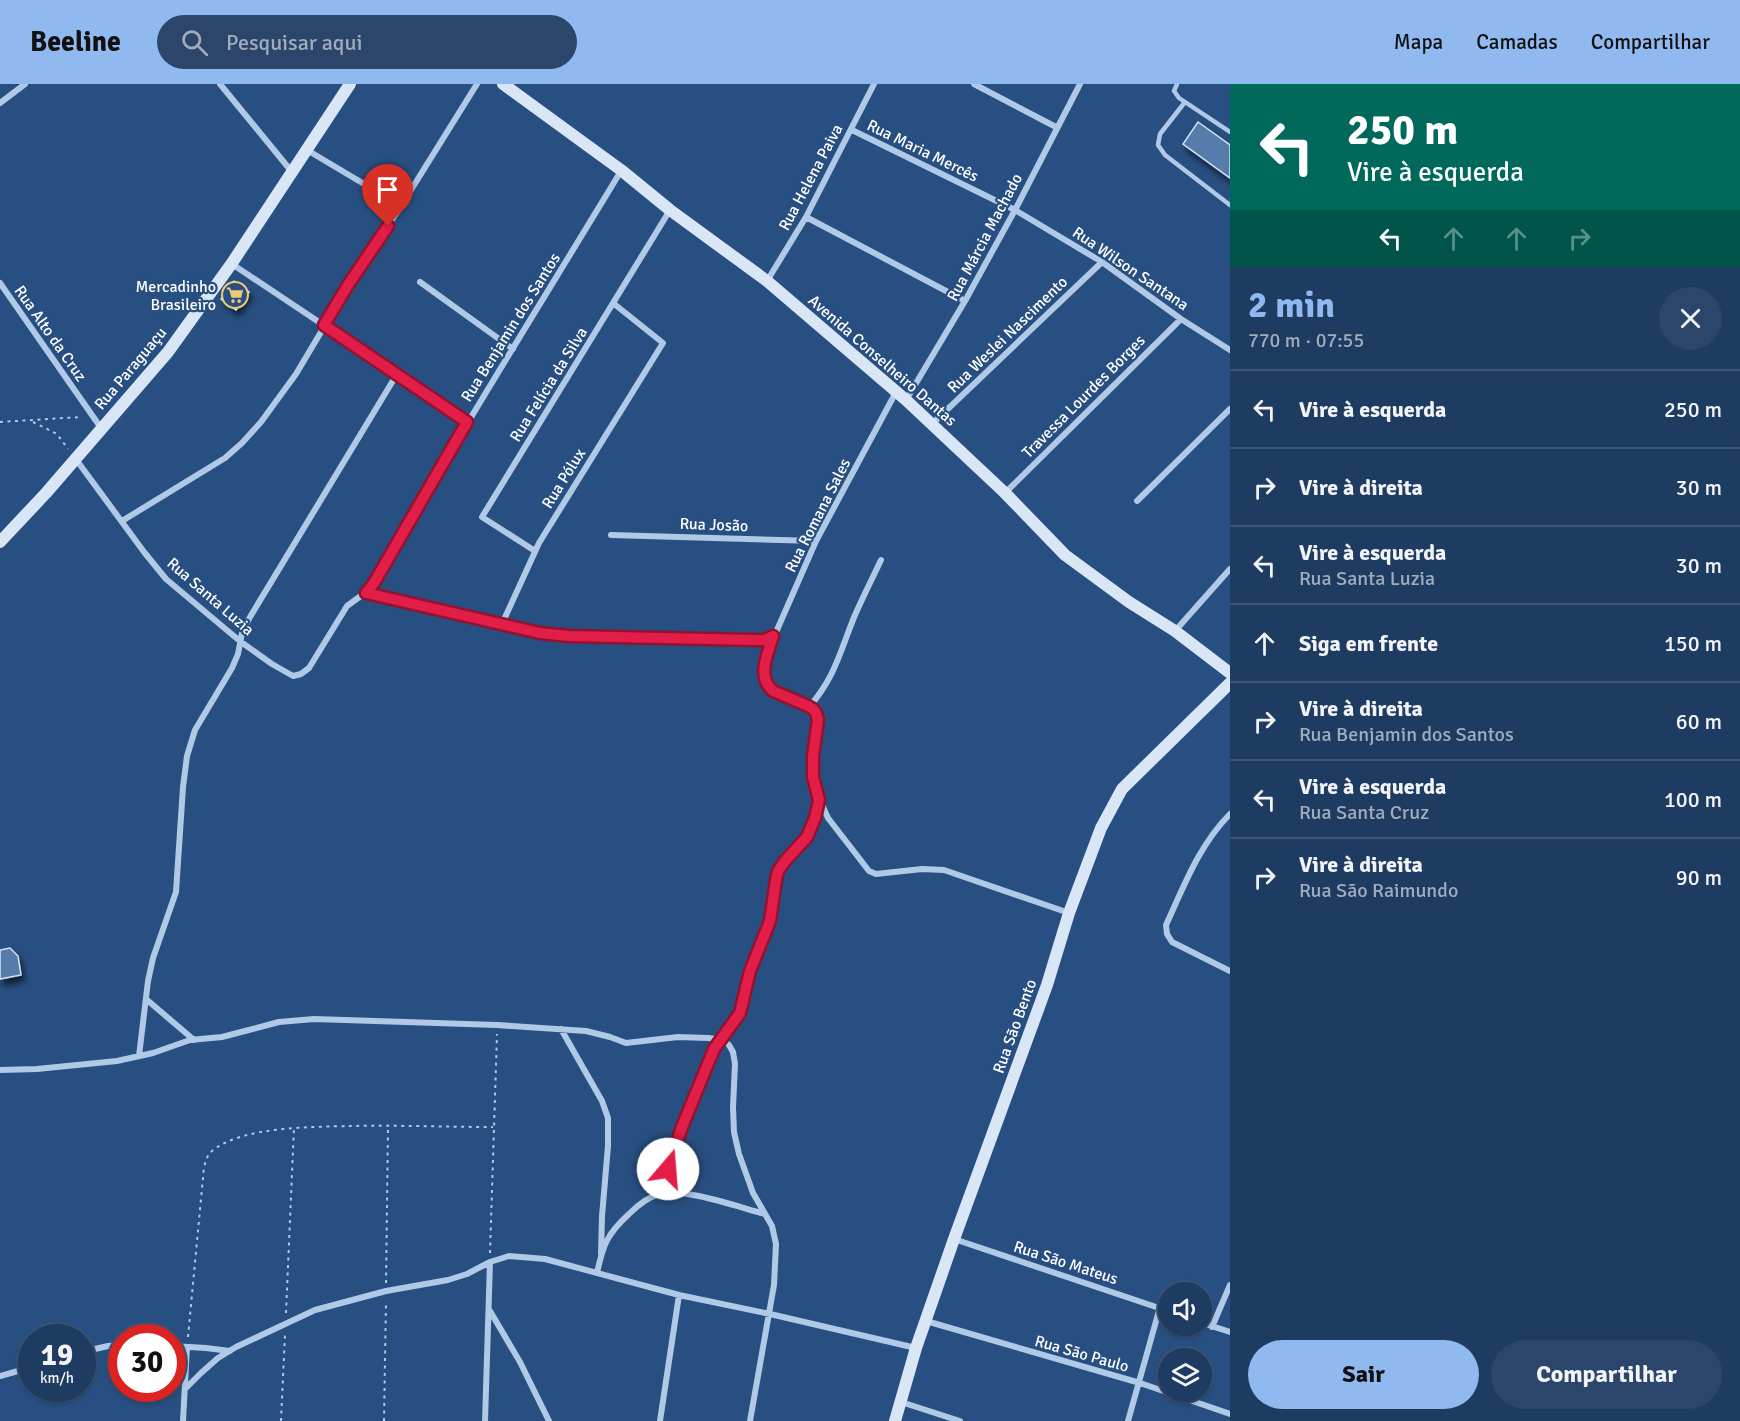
<!DOCTYPE html>
<html lang="pt">
<head>
<meta charset="utf-8">
<style>
  :root { --surface:#1e3b61; --page:#2b466a; --text:#f1f3f6; --muted:#a1adbd; --line:#3c5576; --accent:#90b9f0 }
  body { margin:0; font-family:Signika,sans-serif; background:var(--page); color:var(--text); height:100vh; display:flex; flex-direction:column; font-size:22px; white-space:nowrap }
  * { box-sizing:border-box; margin:0 }
  p { font-size:20px; color:var(--muted) }
  .icon { flex:none; width:33px; height:33px; fill:none; stroke:currentColor; stroke-width:2; stroke-linecap:round; stroke-linejoin:round }
  .map { position:relative; flex:1; overflow:hidden }
  .sheet { display:flex; flex-direction:column; background:var(--surface); width:510px }
  .sheet>* { flex:none }
  .top-card { background:#00695c; color:#fff; overflow:hidden }
  .tools { position:absolute; left:1158px; top:1198px; display:grid; gap:12px }
  .tools a { display:grid; place-items:center; width:54px; height:54px; border-radius:50%; background:var(--surface); box-shadow:0 2px 4px #0004,0 0 0 2px var(--line); font-size:30px }
  .speed { position:absolute; left:18px; top:1240px; display:flex; gap:12px; font-size:30px; font-weight:700; text-align:center }
  .speed>* { display:grid; place-content:center; width:78px; height:78px; border-radius:50%; background:var(--surface); box-shadow:0 2px 4px #0004,0 0 0 2px var(--line); line-height:1 }
  .speed small { font-size:15px; font-weight:400 }
  .speed .limit { border:9px solid #d22; background:#fff; color:#111 }
  .pin { position:absolute; display:grid; place-items:center; width:51px; height:51px; color:#fff; margin:-62px -26px; border-radius:50% 50% 50% 0; rotate:-45deg; box-shadow:0 0 6px #0007 }
  .pin .icon { rotate:45deg }
  .me { position:absolute; width:66px; margin:-33px; rotate:18deg; stroke-linejoin:round; filter:drop-shadow(0 0 4px #0008) }
  .turn { display:flex; align-items:center; gap:21px; height:126px; padding:0 18px; font-size:27px }
  .turn .icon { width:78px; height:78px; stroke-width:2.5 }
  .turn b { display:block; font-size:42px; line-height:51px }
  .lanes { display:flex; align-items:center; height:57px; padding:0 18px; background:#0003; justify-content:center; gap:30px; direction:ltr }
  .lanes .off { opacity:.35 }
  .round { display:grid; place-items:center; flex:none; width:63px; height:63px; border-radius:32px; background:var(--page) }
  .headline { display:flex; align-items:center; justify-content:space-between; height:102px; padding:0 18px }
  h1 { font-size:36px; font-weight:700; line-height:45px; color:var(--accent) }
  .primary-button { display:flex; gap:12px; margin-top:auto; padding:12px 18px }
  .primary-button a { flex:1; height:69px; border-radius:36px; background:var(--accent); color:#111; font-size:24px; font-weight:700; line-height:69px; text-align:center }
  .primary-button a+a { background:var(--page); color:var(--text) }
  ul { padding:0; list-style:none }
  li { display:flex; align-items:center; gap:18px; height:78px; padding:0 18px; border-top:2px solid var(--line) }
  li div { flex:1 }
  li b { display:block; font-size:22px }
  li em { font-style:normal }
  header { display:flex; align-items:center; gap:36px; box-sizing:border-box; height:84px; padding:0 30px; background:var(--accent); color:#111 }
  header strong { font-size:28px }
  nav { display:flex; gap:33px; margin-inline-start:auto; font-size:21px }
  .search { width:420px; height:54px; background:var(--page); display:flex; align-items:center; gap:15px; box-sizing:border-box; padding:0 21px; border-radius:33px; color:var(--muted); font-size:22px }
  main { display:flex; flex:1; min-height:0 }
  .map>svg:first-child { display:block }
  .building { fill:#557bab; stroke:#d3e3f5; stroke-width:1.5; filter:url(#shadow) }
  .lines { fill:none; stroke-linecap:round; stroke-linejoin:round }
  .path { stroke:#b0c9e6; stroke-width:2; stroke-dasharray:3 4.5; stroke-linecap:butt }
  .lane { stroke:#b0c9e6; stroke-width:4.5 }
  .street { stroke:#b0c9e6; stroke-width:6 }
  .secondary { stroke:#d9e6f6; stroke-width:12 }
  .route-casing { stroke:#92132f; stroke-width:15 }
  .route { stroke:#e11d48; stroke-width:10 }
  .labels { text-anchor:middle; stroke-width:4.5; stroke-linejoin:round; paint-order:stroke }
  .street-label { font-size:16px; fill:#fff; stroke:#284f81 }
  .poi-label { font-size:16px; fill:#fff; stroke:#284f81; text-anchor:end }
</style>
</head>
<body>
<header>
<strong>Beeline</strong>
<div class="search"><svg class="icon" aria-label="search" viewBox="0 0 24 24"><circle cx="10" cy="10" r="6"/><path d="M15 15l6 6"/></svg>Pesquisar aqui</div>
<nav><a>Mapa</a><a>Camadas</a><a>Compartilhar</a></nav>
</header>
<main>
<div class="map">
<svg width="1230" height="1337" viewBox="0 0 1230 1337">
  <defs>
    <filter id="shadow"><feDropShadow dx="3.5" dy="6" stdDeviation="3" flood-color="#0009"/></filter>
  </defs>
  <rect width="100%" height="100%" fill="#284f81"/>
  <path class="building" d="M1198,38L1230,61V94L1183,60Z
    M234,197L249,208L236,226L221,215Z
    M10,864L18,872L21,891L0,895V866Z"/>
  <g class="lines">
    <path class="path" d="M0,338L81,333
      M33,338L57,350L68,365
      M490,1169L497,950
      M386,1199L388,1041
      M286,1229L294,1043
      M188,1253L204,1083C206,1077 207,1071 212,1067C242,1042 313,1043 350,1042C398,1041 445,1043 493,1043
      M281,1337L285,1250
      M384,1337L386,1217"/>
    <path class="lane" d="M1177,0L1174,7L1179,14L1230,48
      M1185,18L1160,50L1158,61L1165,71L1230,121"/>
    <path class="street" d="M220,0L292,88
      M974,0L1056,43
      M0,19L25,0
      M852,46L1015,126L1102,178L1181,235L1230,266
      M307,66L401,122
      M806,133L965,217
      M232,180L467,337
      M767,197L806,133L874,0
      M420,198L513,265
      M0,199L101,344
      M906,316L965,217L1015,126L1080,0
      M932,340L1102,178
      M75,374L144,468L166,495L241,558L272,580L293,592L301,590L309,584L347,522L369,506L374,499C453,359 538,224 621,87
      M1005,409L1181,235
      M1137,417L1230,325
      M122,437L225,374L242,359L261,338L296,290L349,201L401,122L477,0
      M611,451L816,457
      M535,467L482,433L670,126
      M366,509L540,549L612,554L765,556L773,552L777,546L816,457L896,308
      M502,540L539,459L663,259L613,219
      M1175,547L1230,485
      M773,552C769,570 756,592 773,607L806,621L813,625L816,629L817,636L813,672V693L817,710L828,734L869,787L876,790L922,785L944,786L1069,829
      M809,623C836,592 840,567 855,531C863,513 872,495 881,476
      M1230,730C1199,761 1184,802 1166,841L1167,850L1172,858L1230,887
      M146,915L194,956
      M561,945L602,1017L608,1034V1062L602,1132L601,1170
      M139,972L148,897L153,874L176,808L183,703L187,672L195,646L232,584L238,570L242,549L250,533L397,290
      M0,986L37,985L117,977L153,969L190,956L222,953L279,938L314,935L497,941L586,947L610,953L626,959L678,953L708,954L723,956L729,961L733,968L735,980L733,1023L734,1048L739,1070L753,1109L772,1142L776,1160L774,1201L750,1337
      M657,1111L682,1043L714,965L740,929L750,887L770,837L776,797L779,787L785,777L807,753L815,734L819,718
      M954,1155L1168,1227
      M597,1189C603,1161 607,1150 629,1130C638,1121 648,1113 660,1110C686,1104 738,1123 765,1130
      M490,1227L520,1278L549,1337
      M926,1237L1140,1299L1230,1330
      M1202,1239L1230,1248
      M1212,1243L1230,1201
      M172,1262L206,1264L230,1267
      M82,1268L108,1262L122,1261
      M0,1292L32,1283
      M185,1305L201,1289L218,1274L236,1263L315,1226L386,1207L448,1196L467,1190L490,1178L509,1172L545,1175L679,1211L770,1230L916,1264
      M901,1318L960,1337
      M183,1337L187,1263
      M485,1337L490,1178
      M660,1337L679,1211
      M1128,1337L1160,1223"/>
    <path class="secondary" d="M503,0L621,86L670,126L767,197L906,316L1005,409L1065,471L1129,518L1175,547L1230,589
      M0,458L46,409L168,268L232,179L350,0
      M895,1337L916,1264L954,1155L1047,901L1069,829L1101,744L1122,705L1230,599"/>
  </g>
  <g class="lines">
    <defs>
      <path id="route" d="M388,142L348,201L324,241L467,338L374,499L366,509L540,549L569,552L755,556H765L773,552C768,570 756,592 773,607L806,621L813,625L816,629L818,636L813,672V693L819,716L815,734L807,753L785,777L778,787L776,796L770,837L750,887L740,929L714,965L682,1043L668,1085"/>
    </defs>
    <use href="#route" class="route-casing"/>
    <use href="#route" class="route"/>
  </g>
  <defs>
    <symbol id="supermarket-ring" viewBox="-11 -11 22 22"><circle r="9.5" fill="#284f81" stroke="#edca77" stroke-width="1.5"/><path d="M-6-5.5h2.5l.6 2H6L4.5 2H-2.5L-4.4-4H-6ZM-1.5 3.2a1.3 1.3 0 1 0 .1 0ZM3 3.2a1.3 1.3 0 1 0 .1 0Z" fill="#edca77"/></symbol>
  </defs>
  <g fill-rule="evenodd">
    <use href="#supermarket-ring" x="220" y="196" width="30" height="30"/>
  </g>
  <g class="labels">
    <g class="street-label">
      <text transform="translate(923 66) rotate(26)" y="6">Rua Maria Mercês</text>
      <text transform="translate(810 93) rotate(-62)" y="6">Rua Helena Paiva</text>
      <text transform="translate(984 153) rotate(-62)" y="6">Rua Márcia Machado</text>
      <text transform="translate(1131 184) rotate(34)" y="6">Rua Wilson Santana</text>
      <text transform="translate(510 243) rotate(-58)" y="6">Rua Benjamin dos Santos</text>
      <text transform="translate(51 249) rotate(55)" y="6">Rua Alto da Cruz</text>
      <text transform="translate(1007 250) rotate(-44)" y="6">Rua Weslei Nascimento</text>
      <text transform="translate(883 276) rotate(41)" y="6">Avenida Conselheiro Dantas</text>
      <text transform="translate(130 284) rotate(-50)" y="6">Rua Paraguaçu</text>
      <text transform="translate(548 300) rotate(-58)" y="6">Rua Felícia da Silva</text>
      <text transform="translate(1083 312) rotate(-45)" y="6">Travessa Lourdes Borges</text>
      <text transform="translate(563 394) rotate(-58)" y="6">Rua Pólux</text>
      <text transform="translate(817 431) rotate(-63)" y="6">Rua Romana Sales</text>
      <text transform="translate(714 440) rotate(2)" y="6">Rua Josão</text>
      <text transform="translate(211 512) rotate(41)" y="6">Rua Santa Luzia</text>
      <text transform="translate(1014 942) rotate(-70)" y="6">Rua São Bento</text>
      <text transform="translate(1066 1178) rotate(18)" y="6">Rua São Mateus</text>
      <text transform="translate(1082 1269) rotate(16)" y="6">Rua São Paulo</text>
    </g>
    <g class="poi-label">
      <text x="216" y="208">Mercadinho<tspan x="216" dy="18">Brasileiro</tspan></text>
    </g>
  </g>
</svg>
<div class="tools">
<a><svg class="icon" aria-label="sound" viewBox="0 0 24 24"><path d="M4 9h4l5-4v14l-5-4H4zM17 9q2 3 0 6"/></svg></a>
<a><svg class="icon" aria-label="layers" viewBox="0 0 24 24"><path d="M12 4l9 5-9 5-9-5zM3 14l9 5 9-5"/></svg></a>
</div>
<div class="speed"><div>19<small>km/h</small></div><div class="limit">30</div></div>
<div class="pin" style="left:388px;top:142px;background:#d93025"><svg class="icon" aria-label="arrive" viewBox="0 0 24 24"><path d="M6 21V4h12l-3 4 3 4H6"/></svg></div>
<svg class="me" style="left:668px;top:1085px" viewBox="-20 -20 40 40"><circle r="19" fill="#fff"/><path d="M0-13L10 11 0 6-10 11z" fill="#e11d48"/></svg>
</div>
<section class="sheet">
<div class="top-card">
<div class="turn"><svg class="icon" aria-label="left" viewBox="0 0 24 24"><path d="M17 20v-9H6M10 6l-5 5 5 5"/></svg><div><b>250 m</b>Vire à esquerda</div></div>
<div class="lanes"><svg class="icon" aria-label="left" viewBox="0 0 24 24"><path d="M17 20v-9H6M10 6l-5 5 5 5"/></svg><svg class="icon off" aria-label="ahead" viewBox="0 0 24 24"><path d="M12 20V5M6 11l6-6 6 6"/></svg><svg class="icon off" aria-label="ahead" viewBox="0 0 24 24"><path d="M12 20V5M6 11l6-6 6 6"/></svg><svg class="icon off" aria-label="right" viewBox="0 0 24 24"><path d="M7 20v-9h11M14 6l5 5-5 5"/></svg></div>
</div>
<div class="headline"><div><h1>2 min</h1><p>770 m · 07:55</p></div><a class="round"><svg class="icon" aria-label="close" viewBox="0 0 24 24"><path d="M6 6l12 12M18 6L6 18"/></svg></a></div>
<ul>
<li><svg class="icon" aria-label="left" viewBox="0 0 24 24"><path d="M17 20v-9H6M10 6l-5 5 5 5"/></svg><div><b>Vire à esquerda</b></div><em>250 m</em></li>
<li><svg class="icon" aria-label="right" viewBox="0 0 24 24"><path d="M7 20v-9h11M14 6l5 5-5 5"/></svg><div><b>Vire à direita</b></div><em>30 m</em></li>
<li><svg class="icon" aria-label="left" viewBox="0 0 24 24"><path d="M17 20v-9H6M10 6l-5 5 5 5"/></svg><div><b>Vire à esquerda</b><p>Rua Santa Luzia</p></div><em>30 m</em></li>
<li><svg class="icon" aria-label="ahead" viewBox="0 0 24 24"><path d="M12 20V5M6 11l6-6 6 6"/></svg><div><b>Siga em frente</b></div><em>150 m</em></li>
<li><svg class="icon" aria-label="right" viewBox="0 0 24 24"><path d="M7 20v-9h11M14 6l5 5-5 5"/></svg><div><b>Vire à direita</b><p>Rua Benjamin dos Santos</p></div><em>60 m</em></li>
<li><svg class="icon" aria-label="left" viewBox="0 0 24 24"><path d="M17 20v-9H6M10 6l-5 5 5 5"/></svg><div><b>Vire à esquerda</b><p>Rua Santa Cruz</p></div><em>100 m</em></li>
<li><svg class="icon" aria-label="right" viewBox="0 0 24 24"><path d="M7 20v-9h11M14 6l5 5-5 5"/></svg><div><b>Vire à direita</b><p>Rua São Raimundo</p></div><em>90 m</em></li>
</ul>
<div class="primary-button"><a>Sair</a><a>Compartilhar</a></div>
</section>
</main>
</body>
</html>
